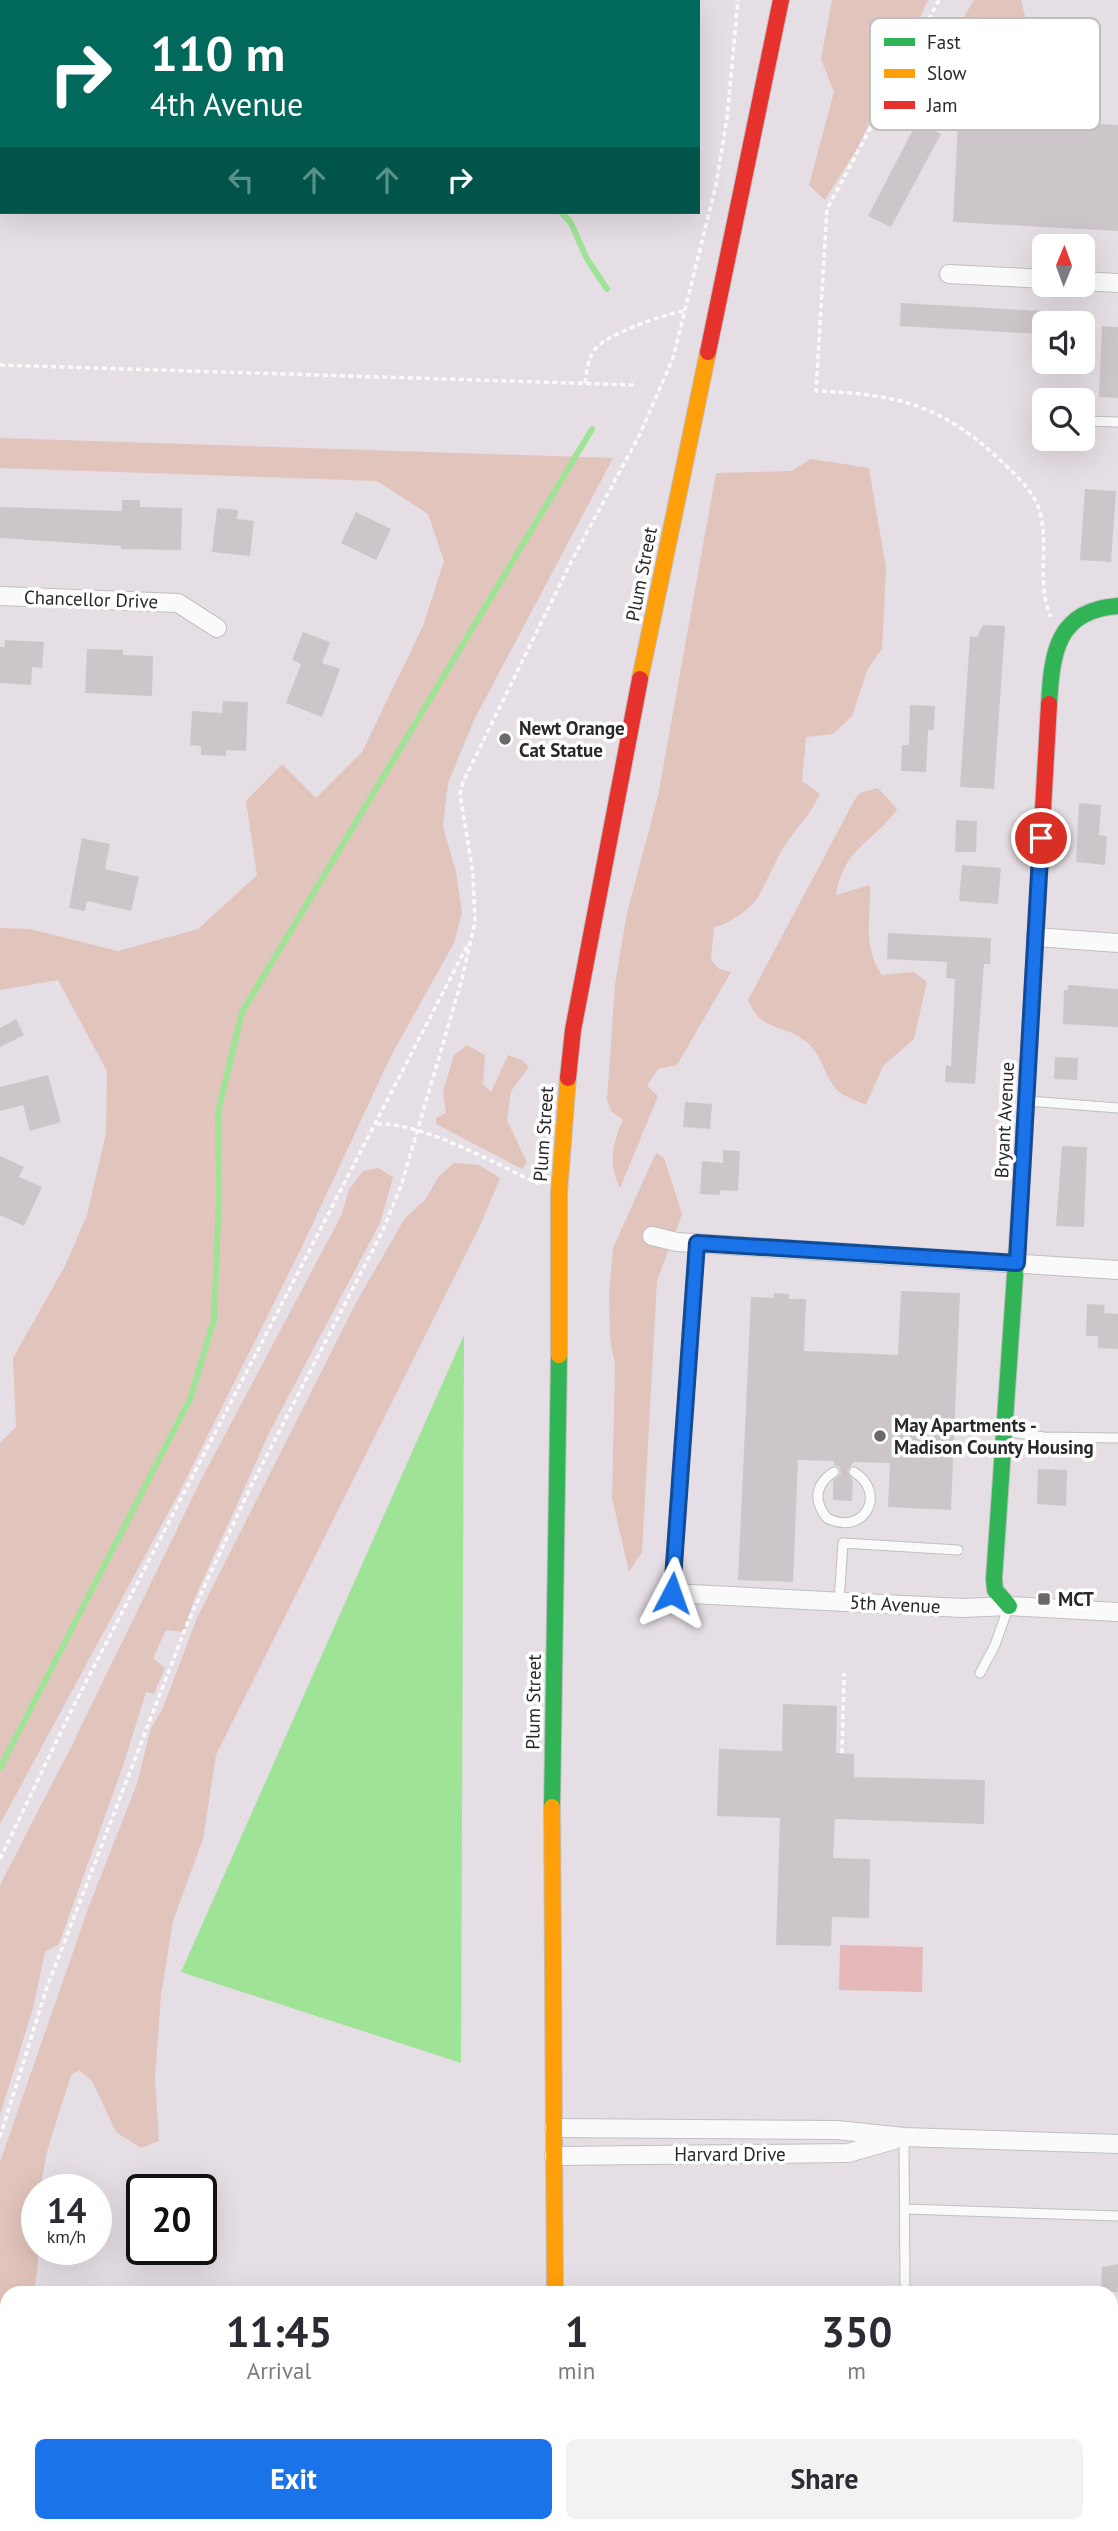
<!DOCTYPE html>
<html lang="en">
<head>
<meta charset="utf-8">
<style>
  :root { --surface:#fff; --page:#f2f2f3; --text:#2b2b33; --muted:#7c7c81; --accent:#1a73e8 }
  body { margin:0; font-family:"PT Sans",sans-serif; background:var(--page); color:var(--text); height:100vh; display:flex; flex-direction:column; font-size:26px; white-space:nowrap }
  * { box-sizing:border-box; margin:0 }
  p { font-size:23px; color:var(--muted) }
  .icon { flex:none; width:38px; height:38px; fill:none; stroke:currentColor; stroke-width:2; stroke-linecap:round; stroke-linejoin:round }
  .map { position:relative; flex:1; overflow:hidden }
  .details { position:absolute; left:0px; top:2286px; width:1118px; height:247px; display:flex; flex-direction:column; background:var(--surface); border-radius:21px 21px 0 0; box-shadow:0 7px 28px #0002 }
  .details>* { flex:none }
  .guide { position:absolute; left:0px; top:0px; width:700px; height:214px; box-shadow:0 7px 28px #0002; background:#00695c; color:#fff; overflow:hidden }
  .needle { width:46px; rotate:1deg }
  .tools { position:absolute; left:1032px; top:234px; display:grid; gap:14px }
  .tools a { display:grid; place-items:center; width:63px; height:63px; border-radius:10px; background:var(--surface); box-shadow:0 7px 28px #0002; font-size:35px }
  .speed { position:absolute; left:21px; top:2174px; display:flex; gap:14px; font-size:35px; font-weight:700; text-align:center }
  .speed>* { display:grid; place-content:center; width:91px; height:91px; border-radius:50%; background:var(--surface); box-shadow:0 7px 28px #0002; line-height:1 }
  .speed small { font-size:18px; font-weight:400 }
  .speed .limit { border:4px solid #111; border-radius:10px; background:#fff; color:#111 }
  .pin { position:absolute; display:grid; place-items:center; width:60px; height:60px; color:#fff; margin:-30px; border:4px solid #fff; border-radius:50%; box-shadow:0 2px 7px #0007 }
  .me { position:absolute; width:77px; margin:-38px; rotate:4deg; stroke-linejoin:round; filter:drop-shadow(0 0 5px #0008) }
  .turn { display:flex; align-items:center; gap:24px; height:147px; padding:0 35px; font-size:32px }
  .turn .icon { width:91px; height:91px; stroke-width:2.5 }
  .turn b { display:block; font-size:49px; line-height:60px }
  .lanes { display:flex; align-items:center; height:66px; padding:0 35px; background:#0003; justify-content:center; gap:35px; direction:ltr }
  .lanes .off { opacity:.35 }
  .eta { display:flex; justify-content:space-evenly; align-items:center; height:119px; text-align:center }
  .eta b { font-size:42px; font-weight:700; line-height:49px }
  .cta { display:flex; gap:14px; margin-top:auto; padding:14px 35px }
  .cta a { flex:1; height:80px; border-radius:10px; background:var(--accent); color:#fff; font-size:28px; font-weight:700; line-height:80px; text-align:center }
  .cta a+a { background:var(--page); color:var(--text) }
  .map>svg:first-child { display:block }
  .green { fill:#e1c4bc }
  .pitch { fill:#e5b9ba }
  .water { fill:#9fe397 }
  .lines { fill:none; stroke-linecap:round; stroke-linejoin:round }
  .stream { stroke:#9fe397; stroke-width:6 }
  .building { fill:#ccc6ca }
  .lane-casing { stroke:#c0bfc1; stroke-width:11 }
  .street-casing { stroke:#c0bfc1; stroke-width:20 }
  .fast-casing { stroke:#c0bfc1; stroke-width:18 }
  .slow-casing { stroke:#c0bfc1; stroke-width:18 }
  .jam-casing { stroke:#c0bfc1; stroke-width:18 }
  .path { stroke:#fbfafb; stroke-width:3.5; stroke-dasharray:5 3.5; stroke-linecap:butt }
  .lane { stroke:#fbfafb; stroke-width:9 }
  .street { stroke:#fbfafb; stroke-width:18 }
  .fast { stroke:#30b455; stroke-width:16 }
  .slow { stroke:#ff9f0a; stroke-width:16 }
  .jam { stroke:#e5322d; stroke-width:16 }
  .route-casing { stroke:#114b97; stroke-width:18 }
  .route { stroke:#1a73e8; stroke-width:12 }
  .poi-dot { fill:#6b686b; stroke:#fff; stroke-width:2.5 }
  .labels { text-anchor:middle; stroke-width:7; stroke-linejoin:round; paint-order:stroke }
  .street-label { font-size:19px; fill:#292929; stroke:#fff }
  .poi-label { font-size:19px; font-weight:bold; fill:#292929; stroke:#fff; text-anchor:start }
  .key { fill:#fff; stroke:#bfbfbf; stroke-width:2 }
  .key-label { font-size:19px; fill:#292929 }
</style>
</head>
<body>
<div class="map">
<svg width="1118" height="2531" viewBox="0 0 1118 2531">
  <rect width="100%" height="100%" fill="#e6dee5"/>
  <path class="green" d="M832,0H928L858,147L825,200L809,185L834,92L821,59Z
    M974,0H1021L1041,81L1003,107L934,84L954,33Z
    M0,438L613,458L474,720L448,783L443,827L456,872L462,913L454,943L391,1056L300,1251L180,1491L0,1824V1443L16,1427L13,1358L65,1266L87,1215L106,1133L107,1071L58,980L0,990V928L30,929L118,951L198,929L257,875L246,801L282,764L316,798L362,752L423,626L444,561L428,514L377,481L0,468Z
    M811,459L869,468L886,568L882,649L868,668L852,716L833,734L806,737L802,781L820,794C811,814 795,830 783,848C774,864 767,881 758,897C750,910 729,924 714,927L711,960L719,969L731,972L677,1065L658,1069L647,1086L658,1096L620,1188C608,1163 612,1144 623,1120L611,1111L607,1100L615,985L627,913L658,796L716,473L791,471Z
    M878,788L897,809C873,844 845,845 836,895L870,885C871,918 862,946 882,975L914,972L927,982L914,1039L883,1066L866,1105C858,1101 844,1097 837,1090C824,1076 821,1051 804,1040C781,1023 761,1032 748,1000L854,801L860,793Z
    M467,1045L485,1055L483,1084L491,1092L508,1055L522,1060L529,1067L511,1091L507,1120L527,1163L522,1169L436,1124V1118L446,1113L443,1092L454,1055Z
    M656,1153L664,1158L682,1214L657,1281L642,1552L629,1572L612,1498L615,1364L610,1339L609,1293L613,1248Z
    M454,1163L479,1165L500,1178L479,1228L216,1755L203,1839L173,1921L161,1995L155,2079L159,2141L141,2148L116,2132L92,2081L79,2070L71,2075L48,2148L40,2189H37L38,2265L34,2292H7V2392L0,2405V2162L89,1906L137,1784L151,1728L162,1710L197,1618L357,1301L405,1218L425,1200L439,1176Z
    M378,1168L393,1177L380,1223L269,1433L194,1600L184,1632L166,1630L153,1658L165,1668L154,1694L146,1692L124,1763L59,1944L45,1952L33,2008L0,2115V1885L71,1747L202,1478L341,1216L349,1190L363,1171Z"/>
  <path class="pitch" d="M840,1945L923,1947L922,1992L839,1990Z"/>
  <path class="water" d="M464,1335L461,2063L181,1972Z"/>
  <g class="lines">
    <path class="stream" d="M570,0L573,2
      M516,2L520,0
      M617,2V0
      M561,212L571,223L587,259L607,289
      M0,1768L190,1399L214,1320L219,1198L218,1112L242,1012L592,429"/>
  </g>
  <path class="building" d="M917,122L941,134L891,227L868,216Z
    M958,122L1063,128L1064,122L1118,125V231L953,222Z
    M901,303L1042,311L1041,334L900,326Z
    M1102,326L1118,327V398L1099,397Z
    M1085,489L1116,491L1111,562L1080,560Z
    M122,500H140V507L182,508L181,550L121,549V546L0,538V507L122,511Z
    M217,508L238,510L237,519L254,521L250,556L212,552Z
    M356,512L391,529L376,560L341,543Z
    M983,625L1005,626L994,789L960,787L970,636L977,637Z
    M303,632L330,642L322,663L340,669L322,717L286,703L301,664L292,660Z
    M5,640L44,642L42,668L32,667L31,685L0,683V647H5Z
    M87,649L123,650V655L153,656L152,696L85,693Z
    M223,701L248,702L246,751L226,750V756L201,755V746L190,745L192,711L222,713Z
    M910,705L935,706L934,730H928L926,772L901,771L902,745H909Z
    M1079,803L1101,805L1099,835L1107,836L1105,865L1076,862Z
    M956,820L977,821L976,852H955Z
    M82,838L110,844L105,869L139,877L131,911L87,901L85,911L69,908Z
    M962,865L1001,868L998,904L959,901Z
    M888,933L991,938L990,964H984L975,1084L945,1082L946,1065L951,1066L955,979L946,978L947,962L887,959Z
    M1068,985L1118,989V1027L1063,1024L1064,990H1068Z
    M16,1019L24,1035L0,1047V1028Z
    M1055,1057L1078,1058L1077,1080L1054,1079Z
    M48,1075L61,1122L30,1131L23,1105L0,1111V1087Z
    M685,1102L712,1104L710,1129L683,1127Z
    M1062,1146L1087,1147L1084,1227L1056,1226Z
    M723,1150L740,1151L738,1191L720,1190V1195L700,1194L702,1161L723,1163Z
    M0,1156L24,1167L19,1177L42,1187L24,1226L0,1215Z
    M901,1291L960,1293L951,1510L888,1507L890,1463L854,1462L847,1471L853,1481L852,1501L833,1500V1481L841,1474L839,1467L834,1465V1461L798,1460L793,1582L738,1580L751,1297L774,1298V1293L789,1294V1299H806L804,1351L898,1355Z
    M1087,1304L1105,1305L1104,1313L1118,1314V1349L1098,1348V1336H1086Z
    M1038,1469L1067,1470L1066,1506L1037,1504Z
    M783,1704L837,1706L836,1753L854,1754V1777L985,1780L984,1824L835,1819L833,1858L870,1859L869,1918L832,1917L831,1946L776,1945L780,1818L717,1816L719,1749L782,1751Z
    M1118,2264V2292H1101L1102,2267Z"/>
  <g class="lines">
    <defs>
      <path id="lane" d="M1084,421L1118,422
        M1028,1101L1118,1108
        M1006,1431L1044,1437L1118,1438
        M834,1472C815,1484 813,1501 827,1518C864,1537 888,1493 854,1472
        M672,1593L697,1243
        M839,1601L843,1543L958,1550
        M980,1673L995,1645L1008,1608
        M904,2137L905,2292
        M905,2209L1118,2216
        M1111,2483L1118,2484
        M687,2531L690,2525
        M930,2531V2525"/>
      <path id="street" d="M246,2L248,0
        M0,102H2
        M949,274L1045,279
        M1083,281L1118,283
        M0,596L178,603L217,628
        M1036,937L1118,943
        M652,1236L677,1242L1118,1270
        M672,1593L963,1608L1009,1606L1118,1612
        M554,2128L837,2130L904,2137L1118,2144
        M554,2156L848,2153L894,2140"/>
      <path id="fast" d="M1049,704C1052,654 1056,610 1118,606
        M1009,1606L995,1590L994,1579L1023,1159
        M552,1807L559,1355
        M556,2525V2531"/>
      <path id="slow" d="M640,679L708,352
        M559,1355V1193L568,1078
        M552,1807L555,2292"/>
      <path id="jam" d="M708,352L781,0
        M568,1078L573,1030L640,679
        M1023,1159L1049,704"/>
    </defs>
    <use href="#lane" class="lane-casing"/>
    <use href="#street" class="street-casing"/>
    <use href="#fast" class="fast-casing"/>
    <use href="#slow" class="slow-casing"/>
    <use href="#jam" class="jam-casing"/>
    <path class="path" d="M939,0L827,209L816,391C895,394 942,404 1001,461C1014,473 1031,489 1038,506C1051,543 1035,582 1051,617
      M0,365L635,385
      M585,383C587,370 588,356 597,347C611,333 664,314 684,311
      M377,1124C422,1122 496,1164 539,1184
      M842,1753L844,1673
      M0,1859L71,1711L467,946
      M0,2137L47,1987L187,1624L250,1488L383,1230L402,1183L462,979L475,922L473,874L460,794L463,782L572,560L640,434L673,358L716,185L727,118L738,0
      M1111,2465H1118"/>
    <use href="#lane" class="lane"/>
    <use href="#street" class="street"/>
    <use href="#fast" class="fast"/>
    <use href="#slow" class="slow"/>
    <use href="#jam" class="jam"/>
  </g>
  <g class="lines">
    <defs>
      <path id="route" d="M672,1593L697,1243L1017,1263L1041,838"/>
    </defs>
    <use href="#route" class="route-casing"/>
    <use href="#route" class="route"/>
  </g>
  <g class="poi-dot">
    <circle cx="505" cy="739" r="7"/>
    <circle cx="880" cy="1436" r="7"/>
    <rect x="1037" y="1592" width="14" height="14" rx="3.5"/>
  </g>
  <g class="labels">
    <g class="street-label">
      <text transform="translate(641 574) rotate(-79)" y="7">Plum Street</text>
      <text transform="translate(91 599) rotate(2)" y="7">Chancellor Drive</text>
      <text transform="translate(1004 1120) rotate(-87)" y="7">Bryant Avenue</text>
      <text transform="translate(543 1134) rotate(-86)" y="7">Plum Street</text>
      <text transform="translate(895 1604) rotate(3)" y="7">5th Avenue</text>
      <text transform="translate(533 1702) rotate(-89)" y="7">Plum Street</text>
      <text x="730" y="2161">Harvard Drive</text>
    </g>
    <g class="poi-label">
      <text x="519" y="735">Newt Orange<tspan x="519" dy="22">Cat Statue</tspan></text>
      <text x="894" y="1432">May Apartments -<tspan x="894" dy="22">Madison County Housing</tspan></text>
      <text x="1058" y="1606">MCT</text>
    </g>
  </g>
  <rect x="870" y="18" width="230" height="112" rx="10" class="key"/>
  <rect x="884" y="38" width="31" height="8" fill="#30b455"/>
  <rect x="884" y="69" width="31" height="9" fill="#ff9f0a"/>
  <rect x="884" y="101" width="31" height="8" fill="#e5322d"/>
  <g class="key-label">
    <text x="927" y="49">Fast</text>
    <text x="927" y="80">Slow</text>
    <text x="927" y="112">Jam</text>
  </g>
</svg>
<div class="tools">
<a><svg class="needle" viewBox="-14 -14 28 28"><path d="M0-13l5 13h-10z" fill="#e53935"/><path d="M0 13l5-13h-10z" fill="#7c7c81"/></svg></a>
<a><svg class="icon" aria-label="sound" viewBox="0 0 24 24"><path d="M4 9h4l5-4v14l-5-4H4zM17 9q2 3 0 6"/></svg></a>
<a><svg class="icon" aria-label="search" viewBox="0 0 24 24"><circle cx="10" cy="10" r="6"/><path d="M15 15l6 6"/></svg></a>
</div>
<div class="speed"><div>14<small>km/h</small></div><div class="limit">20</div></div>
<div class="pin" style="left:1041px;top:838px;background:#d93025"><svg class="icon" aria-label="arrive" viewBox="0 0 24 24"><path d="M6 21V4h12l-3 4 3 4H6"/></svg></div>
<svg class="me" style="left:672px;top:1593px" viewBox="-20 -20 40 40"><path d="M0-17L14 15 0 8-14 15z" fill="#1a73e8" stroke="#fff" stroke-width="4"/></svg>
<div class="guide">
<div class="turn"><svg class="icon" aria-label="right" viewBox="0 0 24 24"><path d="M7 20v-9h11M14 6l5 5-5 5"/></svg><div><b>110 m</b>4th Avenue</div></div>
<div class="lanes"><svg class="icon off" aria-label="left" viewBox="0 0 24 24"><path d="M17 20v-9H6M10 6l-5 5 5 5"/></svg><svg class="icon off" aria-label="ahead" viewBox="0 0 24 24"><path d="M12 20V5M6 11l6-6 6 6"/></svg><svg class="icon off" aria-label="ahead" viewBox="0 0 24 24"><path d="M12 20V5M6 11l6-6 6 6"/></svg><svg class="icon" aria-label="right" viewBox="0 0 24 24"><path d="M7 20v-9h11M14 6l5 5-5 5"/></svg></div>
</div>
<section class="details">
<div class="eta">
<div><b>11:45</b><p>Arrival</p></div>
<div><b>1</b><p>min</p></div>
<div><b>350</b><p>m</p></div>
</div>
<div class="cta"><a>Exit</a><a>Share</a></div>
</section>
</div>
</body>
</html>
